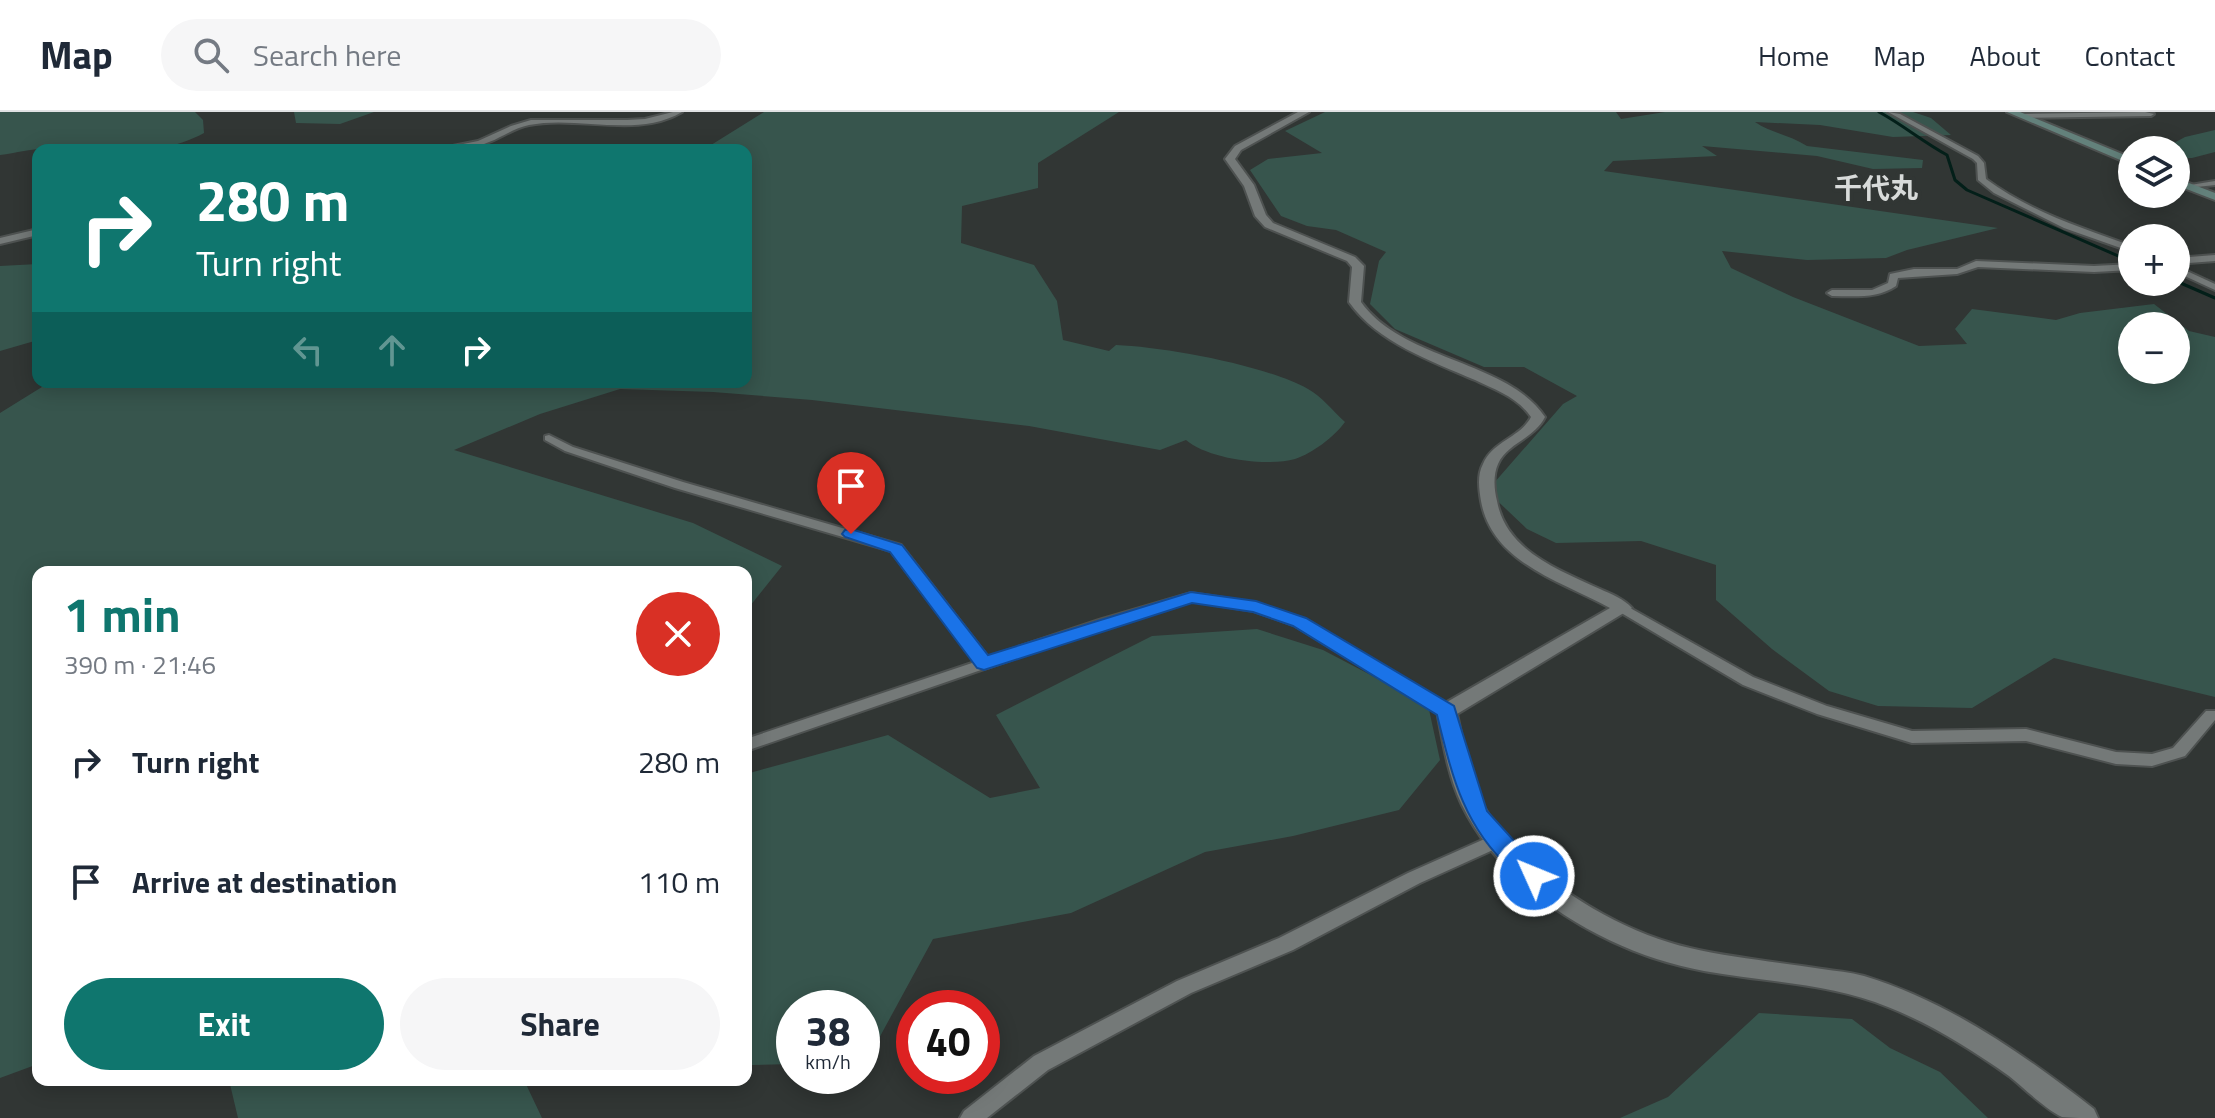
<!DOCTYPE html>
<html lang="en">
<head>
<meta charset="utf-8">
<style>
  :root { --surface:#fff; --page:#f6f6f7; --text:#1f2937; --muted:#747a83; --line:#e0e1e3; --accent:#0f766e }
  body { margin:0; font-family:"Titillium Web","Noto Sans JP",sans-serif; background:var(--page); color:var(--text); height:100vh; display:flex; flex-direction:column; font-size:30px; white-space:nowrap }
  * { box-sizing:border-box; margin:0 }
  p { font-size:26px; color:var(--muted) }
  .icon { flex:none; width:44px; height:44px; fill:none; stroke:currentColor; stroke-width:2; stroke-linecap:round; stroke-linejoin:round }
  .map { position:relative; flex:1; overflow:hidden }
  .drawer { position:absolute; left:32px; top:454px; width:720px; height:520px; display:flex; flex-direction:column; background:var(--surface); border-radius:16px; box-shadow:0 4px 20px #0003 }
  .drawer>* { flex:none }
  .top-card { position:absolute; left:32px; top:32px; width:720px; height:244px; border-radius:16px; box-shadow:0 4px 20px #0003; background:#0f766e; color:#fff; overflow:hidden }
  .controls { position:absolute; left:2118px; top:24px; display:grid; gap:16px }
  .controls a { display:grid; place-items:center; width:72px; height:72px; border-radius:50%; background:var(--surface); box-shadow:0 4px 20px #0003; font-size:40px }
  .speed { position:absolute; left:776px; top:878px; display:flex; gap:16px; font-size:40px; font-weight:700; text-align:center }
  .speed>* { display:grid; place-content:center; width:104px; height:104px; border-radius:50%; background:var(--surface); box-shadow:0 4px 20px #0003; line-height:1 }
  .speed small { font-size:20px; font-weight:400 }
  .speed .limit { border:12px solid #d22; background:#fff; color:#111 }
  .pin { position:absolute; display:grid; place-items:center; width:68px; height:68px; color:#fff; margin:-82px -34px; border-radius:50% 50% 50% 0; rotate:-45deg; box-shadow:0 0 8px #0007 }
  .pin .icon { rotate:45deg }
  .me { position:absolute; width:88px; margin:-44px; rotate:314deg; stroke-linejoin:round; filter:drop-shadow(0 0 6px #0008) }
  .turn { display:flex; align-items:center; gap:28px; height:168px; padding:0 32px; font-size:36px }
  .turn .icon { width:104px; height:104px; stroke-width:2.5 }
  .turn b { display:block; font-size:56px; line-height:68px }
  .lanes { display:flex; align-items:center; height:76px; padding:0 32px; background:#0003; justify-content:center; gap:40px; direction:ltr }
  .lanes .off { opacity:.35 }
  .round { display:grid; place-items:center; flex:none; width:84px; height:84px; border-radius:42px; background:var(--page) }
  .head { display:flex; align-items:center; justify-content:space-between; height:136px; padding:0 32px }
  h1 { font-size:48px; font-weight:700; line-height:60px; color:var(--accent) }
  .cta { display:flex; gap:16px; margin-top:auto; padding:16px 32px }
  .cta a { flex:1; height:92px; border-radius:48px; background:var(--accent); color:#fff; font-size:32px; font-weight:700; line-height:92px; text-align:center }
  .cta a+a { background:var(--page); color:var(--text) }
  ul { padding:0; list-style:none }
  li { display:flex; align-items:center; gap:24px; height:120px; padding:0 32px }
  li div { flex:1 }
  li b { display:block; font-size:30px }
  li em { font-style:normal }
  header { display:flex; align-items:center; gap:48px; box-sizing:border-box; height:112px; padding:0 40px; background:var(--surface); border-bottom:2px solid var(--line) }
  header strong { font-size:38px }
  nav { display:flex; gap:44px; margin-inline-start:auto; font-size:28px }
  .search { width:560px; height:72px; background:var(--page); display:flex; align-items:center; gap:20px; box-sizing:border-box; padding:0 28px; border-radius:44px; color:var(--muted); font-size:30px }
  .map>svg:first-child { display:block }
  .green { fill:#37554d; fill-rule:evenodd }
  .lines { fill:none; stroke-linecap:round; stroke-linejoin:round }
  .stream { stroke:#031f19; stroke-width:3 }
  .minor-casing { stroke:#4e5251; stroke-width:4 }
  .tertiary-casing { stroke:#4e5251; stroke-width:4 }
  .secondary-casing { stroke:#4e5251; stroke-width:4 }
  .minor { fill:#747978; fill-rule:evenodd }
  .tertiary { fill:#747978; fill-rule:evenodd }
  .secondary { fill:#63817b; fill-rule:evenodd }
  .route { fill:#1a73e8; stroke:#114b97; stroke-width:2 }
  .labels { text-anchor:middle; stroke-width:8; stroke-linejoin:round; paint-order:stroke }
  .far-quarter-label { font-size:28px; font-weight:bold; fill:#d8dbda; stroke:#313634 }
</style>
</head>
<body>
<header>
<strong>Map</strong>
<div class="search"><svg class="icon" aria-label="search" viewBox="0 0 24 24"><circle cx="10" cy="10" r="6"/><path d="M15 15l6 6"/></svg>Search here</div>
<nav><a>Home</a><a>Map</a><a>About</a><a>Contact</a></nav>
</header>
<div class="map">
<svg width="2215" height="1006" viewBox="0 0 2215 1006">
  <rect width="100%" height="100%" fill="#313634"/>
  <path class="green" d="M0,0H195L203,8L204,21C160,45 105,40 56,37C38,35 18,41 0,43Z
    M294,0H374L340,12L296,11Z
    M764,0H1119L1038,51V76L962,94L961,131L1034,153L1057,189L1063,228L1109,239L1116,233C1165,235 1265,253 1308,277C1321,284 1333,299 1345,310C1334,325 1313,341 1295,347C1267,355 1208,347 1186,328L1160,338L1029,314L812,288L713,280L620,277L540,302L454,338L693,411L782,454L746,499V460H38V952L0,966V301L50,270H746V38H703Z
    M1325,0H1616L1621,7L1665,0H1913L1931,6L1951,23L1893,25L1820,13L1755,10C1771,21 1790,23 1807,34L1923,48L1922,56L1873,57L1817,44L1702,34L1717,44L1613,49L1604,59L1998,116L1907,138L1886,146L1807,148L1722,139L1731,156L1793,185L1919,234L1967,232L1955,217L1972,197L2056,208L2080,201L2154,192L2189,219L2215,225V585L2054,546L1972,596L1878,594L1829,579L1772,537L1716,488V453L1641,429L1556,431L1527,417L1487,379L1563,292L1577,284L1524,255H1484L1395,217L1370,192L1379,149L1386,140L1336,118L1307,114L1281,104L1250,58L1268,47L1322,41L1285,19ZM2132,214H2176V258H2132Z
    M2215,18V40L2192,46H2176V38H2161L2185,25Z
    M38,152V228L0,239V154Z
    M1257,517L1323,538L1428,593L1440,648L1399,698L1293,724L1205,740L1071,801L933,827L865,952H862V896H794V952L752,953L746,945V662L888,623L990,686L1040,676L996,603L1152,524Z
    M1759,901L1852,907L1890,936L1940,960L1988,1006H1620L1668,985Z
    M229,968H524L542,1006H238Z"/>
  <g class="lines">
    <path class="stream" d="M1879,0C1903,13 1923,30 1947,43L1955,68L1967,78L2132,150
      M2176,169L2215,186"/>
    <defs>
      <path id="minor" d="M673,0H682C636,27 578,3 529,13C514,16 502,25 489,30C471,38 452,38 433,38L478,29L511,14L531,8H627L645,7Z
        M1888,0L1900,2L1978,44L1984,51L1986,67C2029,99 2082,116 2132,134V140L2064,116L1994,81L1978,68L1977,51L1973,47Z
        M2145,0L2154,2L2151,4L2023,6L2020,4L2023,2Z
        M2215,69V73L2188,76L2184,74Z
        M38,117V123L0,132V126Z
        M2215,143V149L2176,152V146Z
        M1976,149L2094,154L2132,152V158L2094,160L1978,155L1957,162L1898,166L1896,174C1877,187 1854,184 1832,184L1827,181L1832,178H1872L1888,171L1890,162L1914,157H1957Z
        M2176,154L2215,172V178L2176,160Z
        M549,323L573,335L683,370L901,433L988,545L1099,508L1191,481L1256,491L1304,507L1452,595L1455,599L1452,603H1442L1294,513L1254,499L1191,489L1109,514L746,639V627L975,550L891,439L675,376L565,339L545,328V324Z
        M1623,492L1753,565L1827,594L1912,619L2026,617L2116,640L2152,642L2173,636L2206,599H2215V608L2185,644L2152,654L2116,652L2026,629L1912,631L1817,602L1743,573L1618,499L1616,496Z
        M1498,721L1504,723L1507,728L1504,733L1420,771L1293,838L1191,881L1048,958L987,1006H960L964,999L1034,944L1177,869L1279,826L1408,761Z"/>
      <path id="tertiary" d="M1298,0H1309L1241,38L1235,47L1254,73L1266,103L1273,111L1355,145L1364,154L1361,190C1403,249 1507,248 1545,305C1534,327 1507,331 1498,352C1493,363 1494,377 1497,389C1506,439 1559,458 1600,477C1611,482 1624,487 1632,496L1457,602C1464,633 1468,667 1484,695C1523,762 1615,819 1690,836C1733,846 1778,850 1822,857C1836,859 1850,860 1864,864C1950,890 2023,942 2094,997L2098,1006C2088,1006 2070,1006 2062,1005C2045,997 2024,976 2009,964C1971,937 1931,912 1888,895C1831,871 1764,870 1704,859C1610,842 1505,781 1462,693C1448,664 1443,630 1437,599L1440,594L1610,496C1561,469 1492,451 1481,389C1479,377 1477,363 1483,352C1493,329 1520,326 1531,305C1517,285 1496,278 1475,268C1431,249 1377,230 1349,190L1352,155L1347,149L1265,115L1255,104L1244,74L1225,47L1235,34Z"/>
      <path id="secondary" d="M2007,0H2020L2132,46V53Z
        M2176,66L2215,81V88L2176,73Z"/>
    </defs>
    <use href="#minor" class="minor-casing"/>
    <use href="#tertiary" class="tertiary-casing"/>
    <use href="#secondary" class="secondary-casing"/>
    <use href="#minor" class="minor"/>
    <use href="#tertiary" class="tertiary"/>
    <use href="#secondary" class="secondary"/>
  </g>
  <path class="route" d="M851,417L902,433L988,543L1191,480L1256,489L1306,506L1454,594L1487,699L1546,764L1542,771C1528,776 1521,767 1511,757C1463,714 1452,663 1437,603L1293,514L1253,500L1192,491L984,558L977,556L890,440L845,425L842,422L845,418Z"/>
  <g class="labels">
    <g class="far-quarter-label">
      <text x="1876" y="86">千代丸</text>
    </g>
  </g>
</svg>
<div class="controls">
<a><svg class="icon" aria-label="layers" viewBox="0 0 24 24"><path d="M12 4l9 5-9 5-9-5zM3 14l9 5 9-5"/></svg></a>
<a>+</a>
<a>−</a>
</div>
<div class="speed"><div>38<small>km/h</small></div><div class="limit">40</div></div>
<div class="pin" style="left:851px;top:422px;background:#d93025"><svg class="icon" aria-label="arrive" viewBox="0 0 24 24"><path d="M6 21V4h12l-3 4 3 4H6"/></svg></div>
<svg class="me" style="left:1534px;top:764px" viewBox="-20 -20 40 40"><circle r="17" fill="#1a73e8" stroke="#fff" stroke-width="3"/><path d="M0-11L8 9 0 5-8 9z" fill="#fff"/></svg>
<div class="top-card">
<div class="turn"><svg class="icon" aria-label="right" viewBox="0 0 24 24"><path d="M7 20v-9h11M14 6l5 5-5 5"/></svg><div><b>280 m</b>Turn right</div></div>
<div class="lanes"><svg class="icon off" aria-label="left" viewBox="0 0 24 24"><path d="M17 20v-9H6M10 6l-5 5 5 5"/></svg><svg class="icon off" aria-label="ahead" viewBox="0 0 24 24"><path d="M12 20V5M6 11l6-6 6 6"/></svg><svg class="icon" aria-label="right" viewBox="0 0 24 24"><path d="M7 20v-9h11M14 6l5 5-5 5"/></svg></div>
</div>
<section class="drawer">
<div class="head"><div><h1>1 min</h1><p>390 m · 21:46</p></div><a class="round" style="background:#d93025;color:#fff"><svg class="icon" aria-label="close" viewBox="0 0 24 24"><path d="M6 6l12 12M18 6L6 18"/></svg></a></div>
<ul>
<li><svg class="icon" aria-label="right" viewBox="0 0 24 24"><path d="M7 20v-9h11M14 6l5 5-5 5"/></svg><div><b>Turn right</b></div><em>280 m</em></li>
<li><svg class="icon" aria-label="arrive" viewBox="0 0 24 24"><path d="M6 21V4h12l-3 4 3 4H6"/></svg><div><b>Arrive at destination</b></div><em>110 m</em></li>
</ul>
<div class="cta"><a>Exit</a><a>Share</a></div>
</section>
</div>
</body>
</html>
